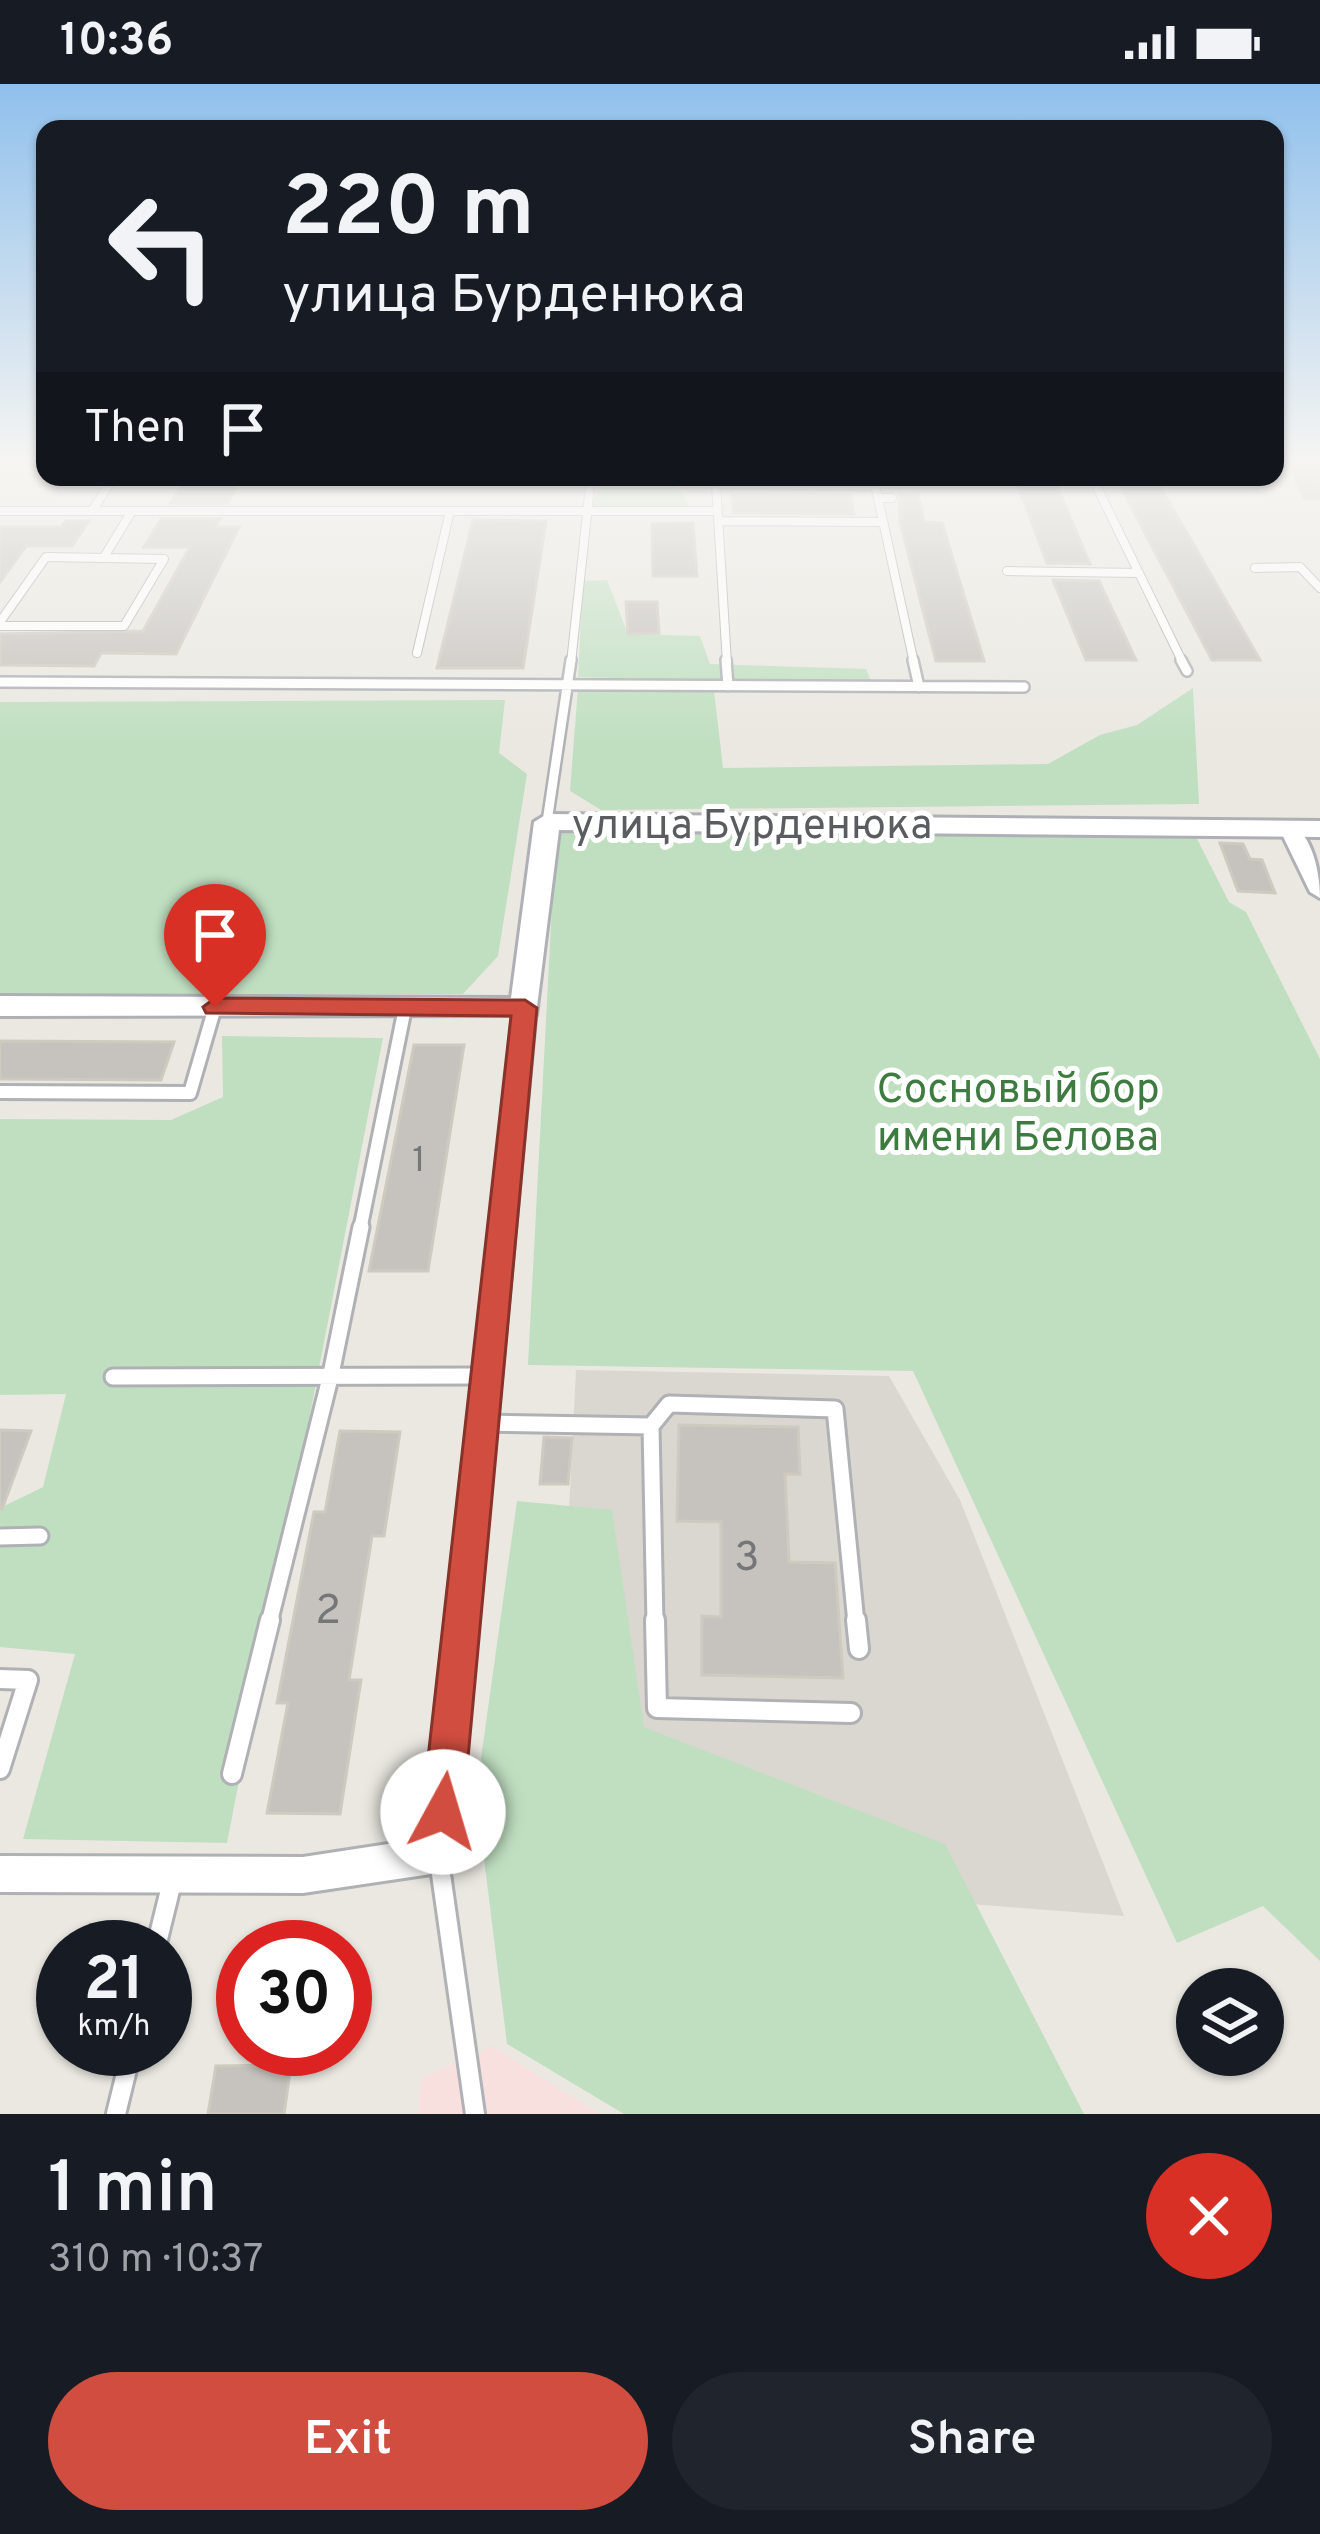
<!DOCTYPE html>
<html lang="en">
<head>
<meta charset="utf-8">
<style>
  :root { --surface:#171b24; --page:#20242c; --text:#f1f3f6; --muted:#9ea1a6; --accent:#d14d40 }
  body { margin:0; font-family:Overpass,sans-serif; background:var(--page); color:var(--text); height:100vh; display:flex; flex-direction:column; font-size:45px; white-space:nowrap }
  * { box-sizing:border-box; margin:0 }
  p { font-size:39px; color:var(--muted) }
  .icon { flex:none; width:66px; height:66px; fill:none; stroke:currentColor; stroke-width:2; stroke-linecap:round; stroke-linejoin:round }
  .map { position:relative; height:2030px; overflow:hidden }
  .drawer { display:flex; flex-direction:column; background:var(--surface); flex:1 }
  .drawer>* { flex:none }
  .banner { position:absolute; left:36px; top:36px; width:1248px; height:366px; border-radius:24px; box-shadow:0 3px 9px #0004; background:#171b24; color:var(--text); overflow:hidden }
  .fabs { position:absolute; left:1176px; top:1884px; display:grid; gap:24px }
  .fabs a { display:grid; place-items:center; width:108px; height:108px; border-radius:50%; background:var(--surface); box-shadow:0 3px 9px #0004; font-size:60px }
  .speed { position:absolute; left:36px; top:1836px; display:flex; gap:24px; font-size:60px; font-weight:700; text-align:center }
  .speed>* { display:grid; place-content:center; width:156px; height:156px; border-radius:50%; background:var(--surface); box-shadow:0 3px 9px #0004; line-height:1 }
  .speed small { font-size:30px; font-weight:400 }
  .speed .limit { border:18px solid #d22; background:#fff; color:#111 }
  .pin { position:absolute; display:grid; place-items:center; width:102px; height:102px; color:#fff; margin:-123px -51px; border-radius:50% 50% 50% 0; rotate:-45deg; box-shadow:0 0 12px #0007 }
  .pin .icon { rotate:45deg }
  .me { position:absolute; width:132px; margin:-66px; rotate:6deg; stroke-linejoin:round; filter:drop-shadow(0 0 9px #0008) }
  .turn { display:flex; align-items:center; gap:42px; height:252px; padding:0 48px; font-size:54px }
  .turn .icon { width:156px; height:156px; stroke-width:2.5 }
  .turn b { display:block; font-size:84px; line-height:102px }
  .then { display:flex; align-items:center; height:114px; padding:0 48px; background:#0003; gap:24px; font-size:45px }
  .round { display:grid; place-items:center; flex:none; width:126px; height:126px; border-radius:63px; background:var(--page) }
  .overview { display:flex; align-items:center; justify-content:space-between; height:204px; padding:0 48px }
  h1 { font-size:72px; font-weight:600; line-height:90px }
  .cta { display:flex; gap:24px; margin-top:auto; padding:24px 48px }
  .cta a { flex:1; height:138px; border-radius:72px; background:var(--accent); color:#fff; font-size:48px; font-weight:600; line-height:138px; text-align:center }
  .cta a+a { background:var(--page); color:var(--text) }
  .status { display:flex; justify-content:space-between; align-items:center; height:84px; padding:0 60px; background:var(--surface); direction:ltr }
  .status svg { height:33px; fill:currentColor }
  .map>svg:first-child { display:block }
  .education { fill:#dad7d0 }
  .medical { fill:#f7e0de }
  .green { fill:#c0dfc1 }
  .building { fill:#c6c3be; stroke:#cecac0; stroke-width:3 }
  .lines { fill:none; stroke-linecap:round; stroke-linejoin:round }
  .lane-far4-casing { stroke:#afb1b5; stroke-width:10 }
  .lane-far3-casing { stroke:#afb1b5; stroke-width:14 }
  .lane-far2-casing { stroke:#afb1b5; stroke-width:18 }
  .lane-far1-casing { stroke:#afb1b5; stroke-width:21 }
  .lane-casing { stroke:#afb1b5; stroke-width:24 }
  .street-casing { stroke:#afb1b5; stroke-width:6 }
  .secondary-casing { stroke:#aeb0b5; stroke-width:6 }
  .lane-far4 { stroke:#fff; stroke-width:8 }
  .lane-far3 { stroke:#fff; stroke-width:9 }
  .lane-far2 { stroke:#fff; stroke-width:12 }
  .lane-far1 { stroke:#fff; stroke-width:15 }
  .lane { stroke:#fff; stroke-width:18 }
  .street { fill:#fff; fill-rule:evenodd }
  .secondary { fill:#fff; fill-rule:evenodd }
  .route { fill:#d14d40; stroke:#88322a; stroke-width:3 }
  .labels { text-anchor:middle; stroke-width:10; stroke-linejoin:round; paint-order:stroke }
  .number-label { font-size:36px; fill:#757678 }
  .street-label { font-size:42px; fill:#5a5c60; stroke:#fff }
  .park-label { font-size:42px; fill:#3e7b41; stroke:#fff }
  .near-number-label { font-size:42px; fill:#757678 }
</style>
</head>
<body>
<div class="status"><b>10:36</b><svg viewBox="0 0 49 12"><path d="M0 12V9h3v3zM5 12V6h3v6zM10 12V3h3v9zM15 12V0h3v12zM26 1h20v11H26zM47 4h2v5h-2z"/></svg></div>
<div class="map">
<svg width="1320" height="2030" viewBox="0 0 1320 2030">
  <rect width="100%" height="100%" fill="#eae8e1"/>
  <path class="education" d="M576,1286L889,1292L960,1416L1124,1832L551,1787Z"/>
  <path class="medical" d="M492,1962L600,2030H418L421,1994Z"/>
  <path class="green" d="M607,393H665L684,411L690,424L589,423Z
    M607,496L628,550L700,552L710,580L866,585L872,600L578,593L583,497Z
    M578,604L714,607L723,684L1048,680L1100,651L1137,641L1193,604L1199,720L601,726L570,707Z
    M505,616L499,669L527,690L498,872L463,910H0V618Z
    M556,745L1193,747L1229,818L1246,828L1320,975V1877L1263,1822L1177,1859L913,1287L528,1281Z
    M222,952L383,954L227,1759L23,1755L75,1570L0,1563V1424L43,1403L66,1310L0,1311V1035L171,1036L223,1013Z
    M517,1417L612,1426L644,1643L945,1760L1084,2030H624L507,1960L476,1710Z"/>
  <path class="building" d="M1287,376H1315L1320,387V415L1304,414Z
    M197,393H242L228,419H171L183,398H194Z
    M1015,395H1054L1090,480L1047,479Z
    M1117,396L1157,397L1260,576H1212Z
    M899,410H918L924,438L942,439L984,577H936L900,438Z
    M732,411H850L854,430L734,429Z
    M161,435H220L216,443H239L176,570L101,569L94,582L0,581V550L143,547L190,463H144Z
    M473,436L546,437L523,584H437Z
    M66,437H89L72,462H26L0,498V443H61Z
    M693,439L697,492H653L652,440Z
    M1053,496L1099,497L1136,576H1086Z
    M626,518H657L659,549L628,550Z
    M1220,759L1243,760L1250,775L1262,776L1275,809L1238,807Z
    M0,957L174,958L161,996L0,995Z
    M414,961H464L428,1187H369Z
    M679,1341L798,1343L800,1390H785L789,1478L835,1479L843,1594L702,1591V1532L721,1533V1438L677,1437Z
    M0,1346L31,1347L2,1425H0Z
    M340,1347L400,1348L384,1452H372L349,1596H361L340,1730L267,1729L288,1619H277L314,1428H325Z
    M544,1353L572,1354L568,1400H540Z
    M291,1981L284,2030H208L216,1982Z"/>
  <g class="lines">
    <defs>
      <path id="lane-far4" d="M703,393L716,400L875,402L878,414H892
        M1092,393L1183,579
        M716,400L727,579
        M878,414L914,579
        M0,427H717
        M92,427L114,393
        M718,437L883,438
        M104,473L132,427
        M1255,484L1300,483L1320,504
        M1007,487L1139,489
        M0,538L46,473L164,475L124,542H0
        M417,569L450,427
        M571,579L591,393"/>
      <path id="lane-far3" d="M726,576L728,602
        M913,576L919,603
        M1181,576L1187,587
        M0,598L1024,603
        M547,738L571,576"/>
      <path id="lane-far2" d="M0,1008L190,1009L215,923
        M360,1146L405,924"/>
      <path id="lane-far1" d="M113,1293L484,1292
        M482,1339L651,1342L655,1539
        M651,1342L669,1320L835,1325L856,1539
        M0,1453L40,1452
        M269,1539L331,1290L361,1143"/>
      <path id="lane" d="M655,1536L657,1624L851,1629
        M856,1536L859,1565
        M0,1595L28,1596L0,1685
        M232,1690L270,1536
        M439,1776L475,2030
        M156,1863L173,1794
        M116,2030L132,1965"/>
      <path id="street" d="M1289,738C1313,751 1320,789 1320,814L1310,808L1279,744Z
        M525,917L536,924L456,1771L451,1784L438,1789L303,1809L0,1808V1772L303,1773L421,1755L514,924Z"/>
      <path id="secondary" d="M547,730L1320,737V753L559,746L536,931L0,932V912L511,914L534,738Z"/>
    </defs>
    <use href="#lane-far4" class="lane-far4-casing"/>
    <use href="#lane-far3" class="lane-far3-casing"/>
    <use href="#lane-far2" class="lane-far2-casing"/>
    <use href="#lane-far1" class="lane-far1-casing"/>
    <use href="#lane" class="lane-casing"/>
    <use href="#street" class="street-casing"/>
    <use href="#secondary" class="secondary-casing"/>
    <use href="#lane-far4" class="lane-far4"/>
    <use href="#lane-far3" class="lane-far3"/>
    <use href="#lane-far2" class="lane-far2"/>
    <use href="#lane-far1" class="lane-far1"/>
    <use href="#lane" class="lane"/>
    <use href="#street" class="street"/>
    <use href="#secondary" class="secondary"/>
  </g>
  <linearGradient id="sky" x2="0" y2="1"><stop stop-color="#8fc0ec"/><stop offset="0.57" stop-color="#f6f5f2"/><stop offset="1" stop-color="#f6f5f2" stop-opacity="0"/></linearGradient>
  <rect width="1320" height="660" fill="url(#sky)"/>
  <path class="route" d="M215,914L525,916L537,924L463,1728L457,1743L443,1749L428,1743L422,1728L511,932L206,929L203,923Z"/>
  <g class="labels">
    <g class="number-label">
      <text x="419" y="1087">1</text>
    </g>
    <g class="street-label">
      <text x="752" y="754">улица Бурденюка</text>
    </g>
    <g class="park-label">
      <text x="1018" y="1018">Сосновый бор<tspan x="1018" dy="48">имени Белова</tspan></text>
    </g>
    <g class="near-number-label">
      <text x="747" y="1486">3</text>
      <text x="328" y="1539">2</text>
    </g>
  </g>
</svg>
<div class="fabs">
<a><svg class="icon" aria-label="layers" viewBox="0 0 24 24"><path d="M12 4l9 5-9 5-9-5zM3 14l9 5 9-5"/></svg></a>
</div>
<div class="speed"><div>21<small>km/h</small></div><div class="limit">30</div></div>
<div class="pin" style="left:215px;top:923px;background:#d93025"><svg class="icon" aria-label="arrive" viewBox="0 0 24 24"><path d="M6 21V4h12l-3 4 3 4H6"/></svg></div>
<svg class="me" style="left:443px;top:1728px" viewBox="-20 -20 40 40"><circle r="19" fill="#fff"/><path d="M0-13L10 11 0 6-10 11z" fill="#d14d40"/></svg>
<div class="banner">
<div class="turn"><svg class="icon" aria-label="left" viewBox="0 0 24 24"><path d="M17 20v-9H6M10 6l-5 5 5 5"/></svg><div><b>220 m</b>улица Бурденюка</div></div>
<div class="then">Then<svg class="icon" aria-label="arrive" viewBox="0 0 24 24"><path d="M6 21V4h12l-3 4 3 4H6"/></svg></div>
</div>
</div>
<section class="drawer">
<div class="overview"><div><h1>1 min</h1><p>310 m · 10:37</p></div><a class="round" style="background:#d93025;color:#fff"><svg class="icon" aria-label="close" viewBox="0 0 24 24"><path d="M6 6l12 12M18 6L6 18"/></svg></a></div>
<div class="cta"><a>Exit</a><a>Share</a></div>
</section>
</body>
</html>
